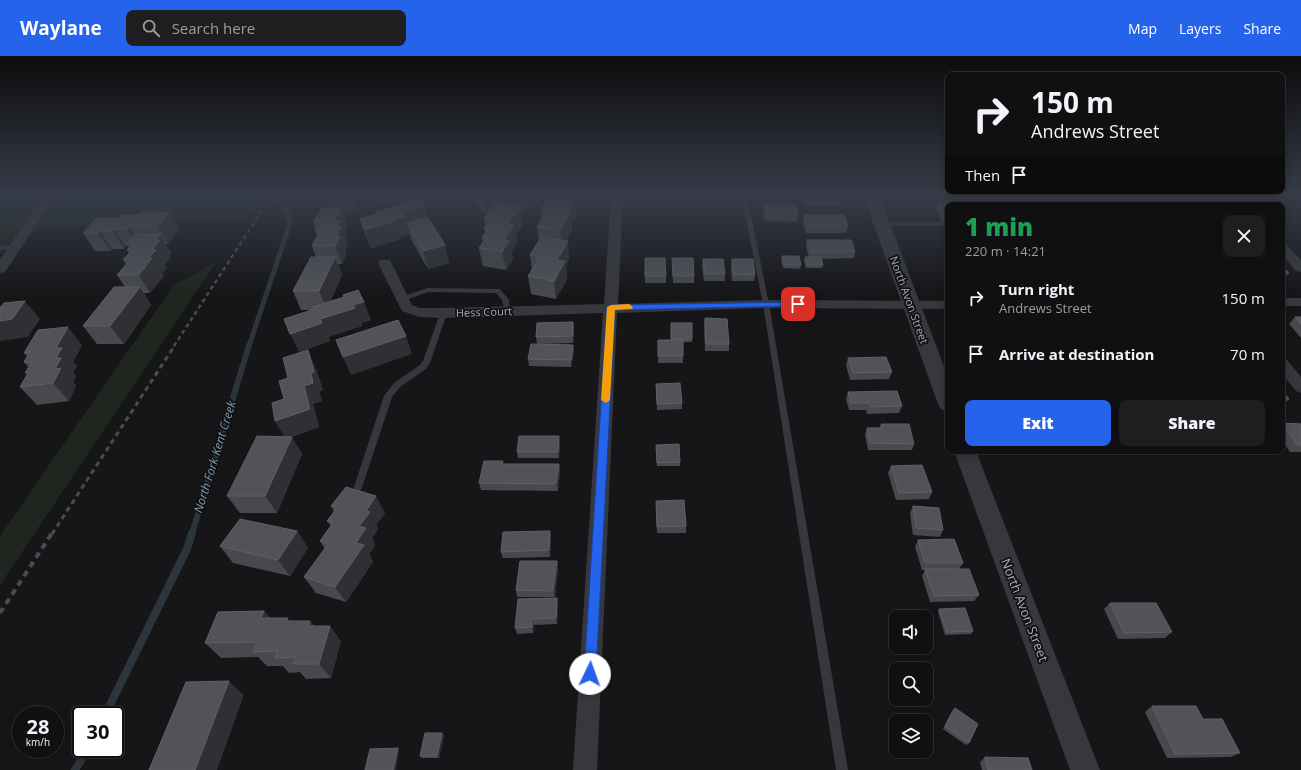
<!DOCTYPE html>
<html lang="en">
<head>
<meta charset="utf-8">
<style>
  :root { --surface:#101012; --page:#1e1e20; --text:#f1f3f6; --muted:#9c9d9f; --line:#303032; --accent:#2563eb }
  body { margin:0; font-family:"Open Sans",sans-serif; background:var(--page); color:var(--text); height:100vh; display:flex; flex-direction:column; font-size:15px; white-space:nowrap }
  * { box-sizing:border-box; margin:0 }
  p { font-size:13px; color:var(--muted) }
  .icon { flex:none; width:22px; height:22px; fill:none; stroke:currentColor; stroke-width:2; stroke-linecap:round; stroke-linejoin:round }
  .map { position:relative; flex:1; overflow:hidden }
  .panel { position:absolute; left:945px; top:146px; width:340px; height:252px; display:flex; flex-direction:column; background:var(--surface); border-radius:8px; box-shadow:0 2px 10px #0003,0 0 0 1px var(--line) }
  .panel>* { flex:none }
  .banner { position:absolute; left:945px; top:16px; width:340px; height:122px; border-radius:8px; box-shadow:0 2px 10px #0003,0 0 0 1px var(--line); background:#101012; color:var(--text); overflow:hidden }
  .fabs { position:absolute; left:889px; top:554px; display:grid; gap:8px }
  .fabs a { display:grid; place-items:center; width:44px; height:44px; border-radius:8px; background:var(--surface); box-shadow:0 2px 10px #0003,0 0 0 1px var(--line); font-size:20px }
  .speed { position:absolute; left:12px; top:650px; display:flex; gap:8px; font-size:20px; font-weight:700; text-align:center }
  .speed>* { display:grid; place-content:center; width:52px; height:52px; border-radius:50%; background:var(--surface); box-shadow:0 2px 10px #0003,0 0 0 1px var(--line); line-height:1 }
  .speed small { font-size:10px; font-weight:400 }
  .speed .limit { border:2px solid #111; border-radius:6px; background:#fff; color:#111 }
  .pin { position:absolute; display:grid; place-items:center; width:34px; height:34px; color:#fff; margin:-17px; border-radius:8px; box-shadow:0 2px 6px #0006 }
  .me { position:absolute; width:44px; margin:-22px; rotate:3deg; stroke-linejoin:round; filter:drop-shadow(0 0 3px #0008) }
  .turn { display:flex; align-items:center; gap:14px; height:84px; padding:0 20px; font-size:18px }
  .turn .icon { width:52px; height:52px; stroke-width:2.5 }
  .turn b { display:block; font-size:28px; line-height:34px }
  .then { display:flex; align-items:center; height:38px; padding:0 20px; background:#0003; gap:8px; font-size:15px }
  .round { display:grid; place-items:center; flex:none; width:42px; height:42px; border-radius:8px; background:var(--page) }
  .headline { display:flex; align-items:center; justify-content:space-between; height:68px; padding:0 20px }
  h1 { font-size:24px; font-weight:800; line-height:30px; color:#1e9e55 }
  .primary-button { display:flex; gap:8px; margin-top:auto; padding:8px 20px }
  .primary-button a { flex:1; height:46px; border-radius:8px; background:var(--accent); color:#fff; font-size:16px; font-weight:800; line-height:46px; text-align:center }
  .primary-button a+a { background:var(--page); color:var(--text) }
  ul { padding:0; list-style:none }
  li { display:flex; align-items:center; gap:12px; height:56px; padding:0 20px }
  li div { flex:1 }
  li b { display:block; font-size:15px }
  li em { font-style:normal }
  header { display:flex; align-items:center; gap:24px; box-sizing:border-box; height:56px; padding:0 20px; background:var(--accent); color:#fff }
  header strong { font-size:19px }
  nav { display:flex; gap:22px; margin-inline-start:auto; font-size:14px }
  .search { width:280px; height:36px; background:var(--page); display:flex; align-items:center; gap:10px; box-sizing:border-box; padding:0 14px; border-radius:8px; color:var(--muted); font-size:15px }
  .map>svg:first-child { display:block }
  .green { fill:#1e261f }
  .lines { fill:none; stroke-linecap:round; stroke-linejoin:round }
  .stream-far2 { stroke:#2c353c; stroke-width:5 }
  .stream-far1 { stroke:#2c353c; stroke-width:6 }
  .stream { stroke:#2c353c; stroke-width:8 }
  .service { fill:#37383d; fill-rule:evenodd }
  .minor { fill:#37383d; fill-rule:evenodd }
  .tertiary { fill:#37383d; fill-rule:evenodd }
  .rail-far2 { stroke:#4a4c52; stroke-width:2.5; stroke-dasharray:4 3.5; stroke-linecap:butt }
  .rail-far1 { stroke:#4a4c52; stroke-width:3; stroke-dasharray:5 4; stroke-linecap:butt }
  .rail { stroke:#4a4c52; stroke-width:4; stroke-dasharray:6 5; stroke-linecap:butt }
  .wall { fill:#47494d }
  .shaded-wall { fill:#2f3033 }
  .building { fill:#525359; stroke:#5f6168 }
  .route { fill:#2563eb; stroke:#184099 }
  .slow { fill:#f59e0b }
  .labels { text-anchor:middle; stroke-width:3.5; stroke-linejoin:round; paint-order:stroke }
  .street-label { font-size:11px; fill:#a8adb8; stroke:#111113 }
  .water-label { font-size:12px; font-style:italic; fill:#7f9bb3; stroke:#111113 }
  .near-street-label { font-size:13px; fill:#a8adb8; stroke:#111113 }
</style>
</head>
<body>
<header>
<strong>Waylane</strong>
<div class="search"><svg class="icon" aria-label="search" viewBox="0 0 24 24"><circle cx="10" cy="10" r="6"/><path d="M15 15l6 6"/></svg>Search here</div>
<nav><a>Map</a><a>Layers</a><a>Share</a></nav>
</header>
<div class="map">
<svg width="1301" height="714" viewBox="0 0 1301 714">
  <rect width="100%" height="100%" fill="#161618"/>
  <path class="green" d="M0,139H260L246,162L18,176L0,200Z
    M216,206L0,529V480L173,230Z"/>
  <g class="lines">
    <path class="stream-far2" d="M249,290L290,167L288,157L269,139"/>
    <path class="stream-far1" d="M192,478L249,289"/>
    <path class="stream" d="M105,659L187,493L192,477
      M75,714L88,693"/>
    <path class="service" d="M741,139H747L769,248L848,714H836L763,248Z
      M881,166H948V170L879,169V167Z
      M15,189L17,190V192L0,194V190Z
      M427,232L500,233L509,244L510,255L509,257H505L502,244L496,237L428,236L403,245L400,243L401,241Z
      M441,255H445L447,257L430,307L426,313L400,331L392,341L361,434L358,435L355,434L354,431L384,340L394,327L420,309L423,305Z"/>
    <path class="minor" d="M44,139H56L5,216L0,217V203Z
      M611,139H623L618,248L766,244L948,245V253L766,252L617,257L597,714H573L603,257L443,262L419,261L402,255L378,207L380,204H390L412,249L420,252H443L604,248Z
      M1230,139H1243L1251,149H1239Z
      M1282,187L1286,188L1301,204V216L1296,215L1282,199Z
      M1282,242H1301V250H1282Z
      M1282,303L1287,304L1301,321V337L1296,335L1282,318Z"/>
    <path class="tertiary" d="M863,139H879L948,321V356L941,353L938,348Z
      M954,395H976L1100,714H1070Z"/>
    <path class="rail-far2" d="M174,290L272,139"/>
    <path class="rail-far1" d="M52,478L175,289"/>
    <path class="rail" d="M0,557L52,477"/>
  </g>
  <path class="wall" d="M324,139H354L359,154L344,158L348,169L345,176L347,183L346,185L348,189L345,195L346,199L342,208H338L342,219L330,245L371,264L361,267L362,270L328,281L330,285L299,296L313,254H301L293,235L316,201L312,190L317,180L315,174L316,173L313,166L336,152L334,148L329,149Z
    M377,139H416L382,149Z
    M475,139H541L542,147L520,154L523,168L516,179L517,187L511,196L513,203L506,214L483,210L479,192L483,186L482,182L485,177L484,172L486,170L484,163L487,160H486L477,148Z
    M804,139H839L840,143L839,150H807Z
    M1194,139H1220L1219,141H1196Z
    M575,141L577,158L571,168L572,175L566,185L569,203L566,210L567,223L556,243L531,238L528,220L532,214L530,199L539,185L537,171L542,163L541,153Z
    M399,147L424,150L427,162L445,189L449,207L428,213L412,185L410,178L400,180L401,183L371,192L366,180L360,163L377,158L376,156L400,149Z
    M938,147L948,149V166H942L936,153Z
    M764,148L798,159L797,166L765,165L763,155Z
    M169,156L179,173L168,188H165L171,197L169,199L170,202L165,209L167,212L162,218L164,220L150,237H144L151,249L124,288H97L83,270L125,231L117,219L126,208L123,204L129,197L127,194L130,190H126L124,193H112L110,195H95L83,177L120,162Z
    M804,159L848,170L846,177H806L803,166Z
    M947,167H948V180L945,174Z
    M807,184L855,196L854,202L821,203L823,209L822,212H806L804,205L805,201H809L806,191Z
    M782,200L801,209L800,213L783,212L781,204Z
    M645,202L666,220V227H645Z
    M672,202L694,220V227H673Z
    M703,203L725,218V225H704L702,210Z
    M732,203L755,219L754,225H732L731,210Z
    M948,204V213L946,209Z
    M1282,210L1289,217L1283,224H1282Z
    M1295,261H1301V282L1289,268Z
    M705,262L729,288V295H705L704,269Z
    M573,266L574,273L573,287L537,288L536,281Z
    M671,267L692,283V286H683V307H658V284H671Z
    M82,289L73,306L77,310L73,317L76,320L73,326L76,330L69,345L37,349L20,331L27,319L28,311L24,306L27,300L24,297Z
    M573,289L574,296L571,311L529,310L528,303Z
    M848,302L892,316L889,323L850,324L846,309Z
    M316,313L323,334L319,335L322,345L313,348L319,371L291,381L302,398L277,457H240L227,440L285,381L275,365L284,343Z
    M656,328L682,347V353L657,354Z
    M1282,335L1289,343L1282,350Z
    M848,336L902,350L899,357L867,358L866,354H849L846,343Z
    M1282,367L1301,368V396H1290L1282,384Z
    M881,368L914,388L912,394H868L865,379L867,372H879Z
    M560,387L559,402H518L517,396Z
    M656,389L680,406V410H657Z
    M503,408H559L560,415L558,435L481,434L479,427Z
    M891,410L932,436L929,443L896,444L888,417Z
    M656,445L686,470V477H657Z
    M331,450L385,457L376,469L378,473L372,482L375,489L369,498L373,506L346,546L316,537L304,521L325,493L320,485L331,470L327,465L334,456Z
    M913,450L943,474L940,481L913,479L910,457Z
    M297,475L308,492L290,520L233,507L220,490Z
    M550,475L551,481L550,501L503,502L501,496Z
    M918,484L963,507L959,513L979,539L974,545L930,546L922,520L925,514H922L915,491Z
    M557,505L558,512L555,541H517L516,534Z
    M557,542L558,548L557,568L534,569L533,577L517,578L515,572Z
    M1110,547L1172,576L1165,582L1118,583L1104,553Z
    M939,553L973,575L971,578L945,579L938,556Z
    M264,555L270,562L291,565H310L314,570L341,585L331,622L306,623L300,616L289,617L283,610H267L258,601L221,602L205,587Z
    M1152,650L1203,663L1240,697L1231,701L1167,702L1145,656Z
    M955,652L969,687L966,689L943,673L952,655Z
    M442,677L444,680L439,702H422L420,700Z
    M985,701L1032,714H982L980,706Z"/>
  <path class="shaded-wall" d="M325,139H331L334,148L329,149Z
    M332,139H337L348,169L345,176L347,183L346,185L348,189L345,195L346,199L342,208L335,190L336,181L334,165L338,156Z
    M344,139H354L359,154L344,158L338,141Z
    M380,139H416L382,149Z
    M493,139H511L513,152L486,160L483,142Z
    M513,139H541L542,147L520,154L523,168L516,179L517,187L511,196L513,203L506,214L502,196L504,184L508,168L516,155Z
    M575,141L577,158L571,168L572,175L562,192L560,174L566,157Z
    M424,150L429,168L407,167L410,178L400,180L401,183L371,192L365,174L394,163L403,156Z
    M169,156L179,173L168,188L158,170Z
    M130,170L141,187L138,191L127,173Z
    M114,173L126,190L124,193L112,175Z
    M100,175L112,193L110,195L98,177Z
    M160,179L171,197L169,199L170,202L165,209L167,212L162,218L164,220L150,237L139,219L148,202L155,184Z
    M568,185L569,203L566,210L567,223L556,243L554,225L557,204Z
    M445,189L449,207L428,213L423,195Z
    M335,201L342,219L327,254L319,235Z
    M140,231L151,249L124,288L110,270Z
    M25,245L40,263L28,281L0,285V265Z
    M364,246L371,264L361,267L362,270L328,281L330,285L299,296L290,278L320,263L353,249Z
    M573,266L574,273L573,287Z
    M68,271L82,289L73,306L77,310L73,317L76,320L73,326L76,330L69,345L53,327L56,302V292Z
    M406,280L412,298L351,319L343,301Z
    M573,289L574,296L571,311V304Z
    M308,294L316,313L323,334L319,335L322,345L313,348L319,371L286,382L275,365L304,330L311,317Z
    M559,380L560,387L559,402L558,396Z
    M292,381L302,398L277,457L265,440Z
    M559,408L560,415L558,435L556,428Z
    M376,440L385,457L376,469L378,473L372,482L375,489L369,498L373,506L346,546L335,531L356,487L359,470L366,455Z
    M297,475L308,492L290,520L278,504Z
    M550,475L551,481L550,501L549,494Z
    M557,505L558,512L555,541L553,535Z
    M557,542L558,548L557,568L556,562Z
    M264,555L277,570L261,562Z
    M532,563L534,569L533,577L532,571Z
    M310,565L322,580L309,570Z
    M330,570L341,585L331,622L319,608Z
    M229,625L244,639L217,714H195Z
    M442,677L444,680L439,702L437,700Z
    M398,692L399,694L396,714H393Z"/>
  <path class="building" d="M337,139H344L338,141Z
    M480,139H493L483,142Z
    M550,139H565L575,141L566,157H570L560,174L537,171L547,154L541,153Z
    M807,139H839L840,143H808Z
    M420,142L424,150L403,156L405,160L394,163L395,165L365,174L360,163L377,158L376,156L400,149L399,147Z
    M956,145V147H973L975,149H948V159L945,160L938,147Z
    M496,147L520,151L508,168L514,169L504,184L509,185L502,196L479,192L486,182H482L488,173L484,172L491,164L484,163Z
    M764,148L796,149L798,159L766,158Z
    M322,152H341L334,165H341L337,171H341L336,181H340L335,190H312L320,174H315L320,166H313Z
    M142,156H169L158,170H130L127,173H114L112,175H100L98,177H83L96,163L120,162L122,159H139Z
    M804,159H844L848,170H807Z
    M428,161L445,189L423,195L407,167Z
    M135,178L160,179L155,184H160L152,194H156L148,202H152L139,219H117L130,204H123L132,194H127L134,186H129Z
    M541,181L568,185L557,204L565,205L554,225L528,220L540,201L530,199Z
    M807,184H851L855,196H811Z
    M782,200H799L801,209H784Z
    M311,201H335L319,235H293Z
    M805,201H821L823,209H807Z
    M645,202H665L666,220H645Z
    M672,202H693L694,220H673Z
    M703,203H723L725,218H705Z
    M732,203H753L755,219L733,218Z
    M1282,210L1289,217H1282Z
    M114,231H140L110,270H83Z
    M358,234L364,246L353,249L355,252L320,263L322,267L290,278L284,263L315,253L313,251L344,241L343,239Z
    M25,245L12,263L0,265V251H1L4,247Z
    M1295,261H1301V268Z
    M705,262L727,263L729,288H706Z
    M398,264L406,280L343,301L336,284Z
    M573,266V280L536,281L537,267Z
    M671,267H692V283H671Z
    M68,271L56,292H62L56,302H61L55,313L61,312L53,327L20,331L28,317H25L32,306H24L30,296L24,297L38,274Z
    M658,284H683V300H658Z
    M531,288L573,289L571,304L528,303Z
    M308,294L314,316L311,317L313,327L304,330L310,353L275,365L272,347L284,343L279,325L288,322L283,302Z
    M886,301L892,316L853,317L848,302Z
    M680,327L682,347L657,348L656,328Z
    M897,335L902,350L870,351L869,347H851L848,336Z
    M1282,335L1289,343H1282Z
    M1282,367L1301,368V389H1298L1282,368Z
    M881,368H909L914,388L870,387L867,372H882Z
    M257,380L292,381L265,440H227Z
    M519,380H559L558,396H517Z
    M679,388L680,406L657,407L656,389Z
    M484,405H503L502,408H559L556,428L479,427Z
    M922,409L932,436L899,437L891,410Z
    M346,431L376,440L366,455L370,456L359,470L366,472L356,487L364,489L335,531L304,521L328,488L320,485L333,467L327,465L337,452L331,450Z
    M684,444L686,470L657,471L656,445Z
    M913,450L939,452L943,474L916,472Z
    M240,463L297,475L278,504L220,490Z
    M550,475L549,494L501,496L503,476Z
    M954,483L963,507H925L918,484Z
    M520,505H557L553,535L516,534Z
    M925,513H969L979,539L934,540Z
    M557,542L556,562L532,563V571L515,572L518,543Z
    M1110,547H1156L1172,576L1124,577Z
    M965,552L973,575L947,576L939,553Z
    M264,555L261,562H288L287,565H310L309,570H330L319,608H293L296,601L275,602L278,595L253,596L257,586L205,587L218,556Z
    M229,625L195,714H149L186,626Z
    M1152,650H1196L1203,663H1222L1240,697L1175,698Z
    M955,652L978,668L969,687L945,670Z
    M425,677H442L437,700H420Z
    M398,692L393,714H365L370,693Z
    M985,701L1028,702L1032,714H988Z"/>
  <linearGradient id="sky" x2="0" y2="1"><stop stop-color="#0c0c0d"/><stop offset="0.58" stop-color="#363c48"/><stop offset="1" stop-color="#363c48" stop-opacity="0"/></linearGradient>
  <rect width="1301" height="239" fill="url(#sky)"/>
  <path class="route" d="M798,246H800V250L615,254L596,618L595,623L590,624L586,623L584,618L607,251L611,249Z"/>
  <path class="slow" d="M629,248L633,251L632,253L615,254L610,344L606,347L601,344L607,251L611,249Z"/>
  <g class="labels">
    <g class="street-label">
      <text transform="translate(909 244) rotate(70)" y="4">North Avon Street</text>
      <text transform="translate(484 256) rotate(-2)" y="4">Hess Court</text>
    </g>
    <g class="water-label">
      <text transform="translate(215 401) rotate(-73)" y="4">North Fork Kent Creek</text>
    </g>
    <g class="near-street-label">
      <text transform="translate(1025 554) rotate(69)" y="5">North Avon Street</text>
    </g>
  </g>
</svg>
<div class="fabs">
<a><svg class="icon" aria-label="sound" viewBox="0 0 24 24"><path d="M4 9h4l5-4v14l-5-4H4zM17 9q2 3 0 6"/></svg></a>
<a><svg class="icon" aria-label="search" viewBox="0 0 24 24"><circle cx="10" cy="10" r="6"/><path d="M15 15l6 6"/></svg></a>
<a><svg class="icon" aria-label="layers" viewBox="0 0 24 24"><path d="M12 4l9 5-9 5-9-5zM3 14l9 5 9-5"/></svg></a>
</div>
<div class="speed"><div>28<small>km/h</small></div><div class="limit">30</div></div>
<div class="pin" style="left:798px;top:248px;background:#d93025"><svg class="icon" aria-label="arrive" viewBox="0 0 24 24"><path d="M6 21V4h12l-3 4 3 4H6"/></svg></div>
<svg class="me" style="left:590px;top:618px" viewBox="-20 -20 40 40"><circle r="19" fill="#fff"/><path d="M0-13L10 11 0 6-10 11z" fill="#2563eb"/></svg>
<div class="banner">
<div class="turn"><svg class="icon" aria-label="right" viewBox="0 0 24 24"><path d="M7 20v-9h11M14 6l5 5-5 5"/></svg><div><b>150 m</b>Andrews Street</div></div>
<div class="then">Then<svg class="icon" aria-label="arrive" viewBox="0 0 24 24"><path d="M6 21V4h12l-3 4 3 4H6"/></svg></div>
</div>
<section class="panel">
<div class="headline"><div><h1>1 min</h1><p>220 m · 14:21</p></div><a class="round"><svg class="icon" aria-label="close" viewBox="0 0 24 24"><path d="M6 6l12 12M18 6L6 18"/></svg></a></div>
<ul>
<li><svg class="icon" aria-label="right" viewBox="0 0 24 24"><path d="M7 20v-9h11M14 6l5 5-5 5"/></svg><div><b>Turn right</b><p>Andrews Street</p></div><em>150 m</em></li>
<li><svg class="icon" aria-label="arrive" viewBox="0 0 24 24"><path d="M6 21V4h12l-3 4 3 4H6"/></svg><div><b>Arrive at destination</b></div><em>70 m</em></li>
</ul>
<div class="primary-button"><a>Exit</a><a>Share</a></div>
</section>
</div>
</body>
</html>
